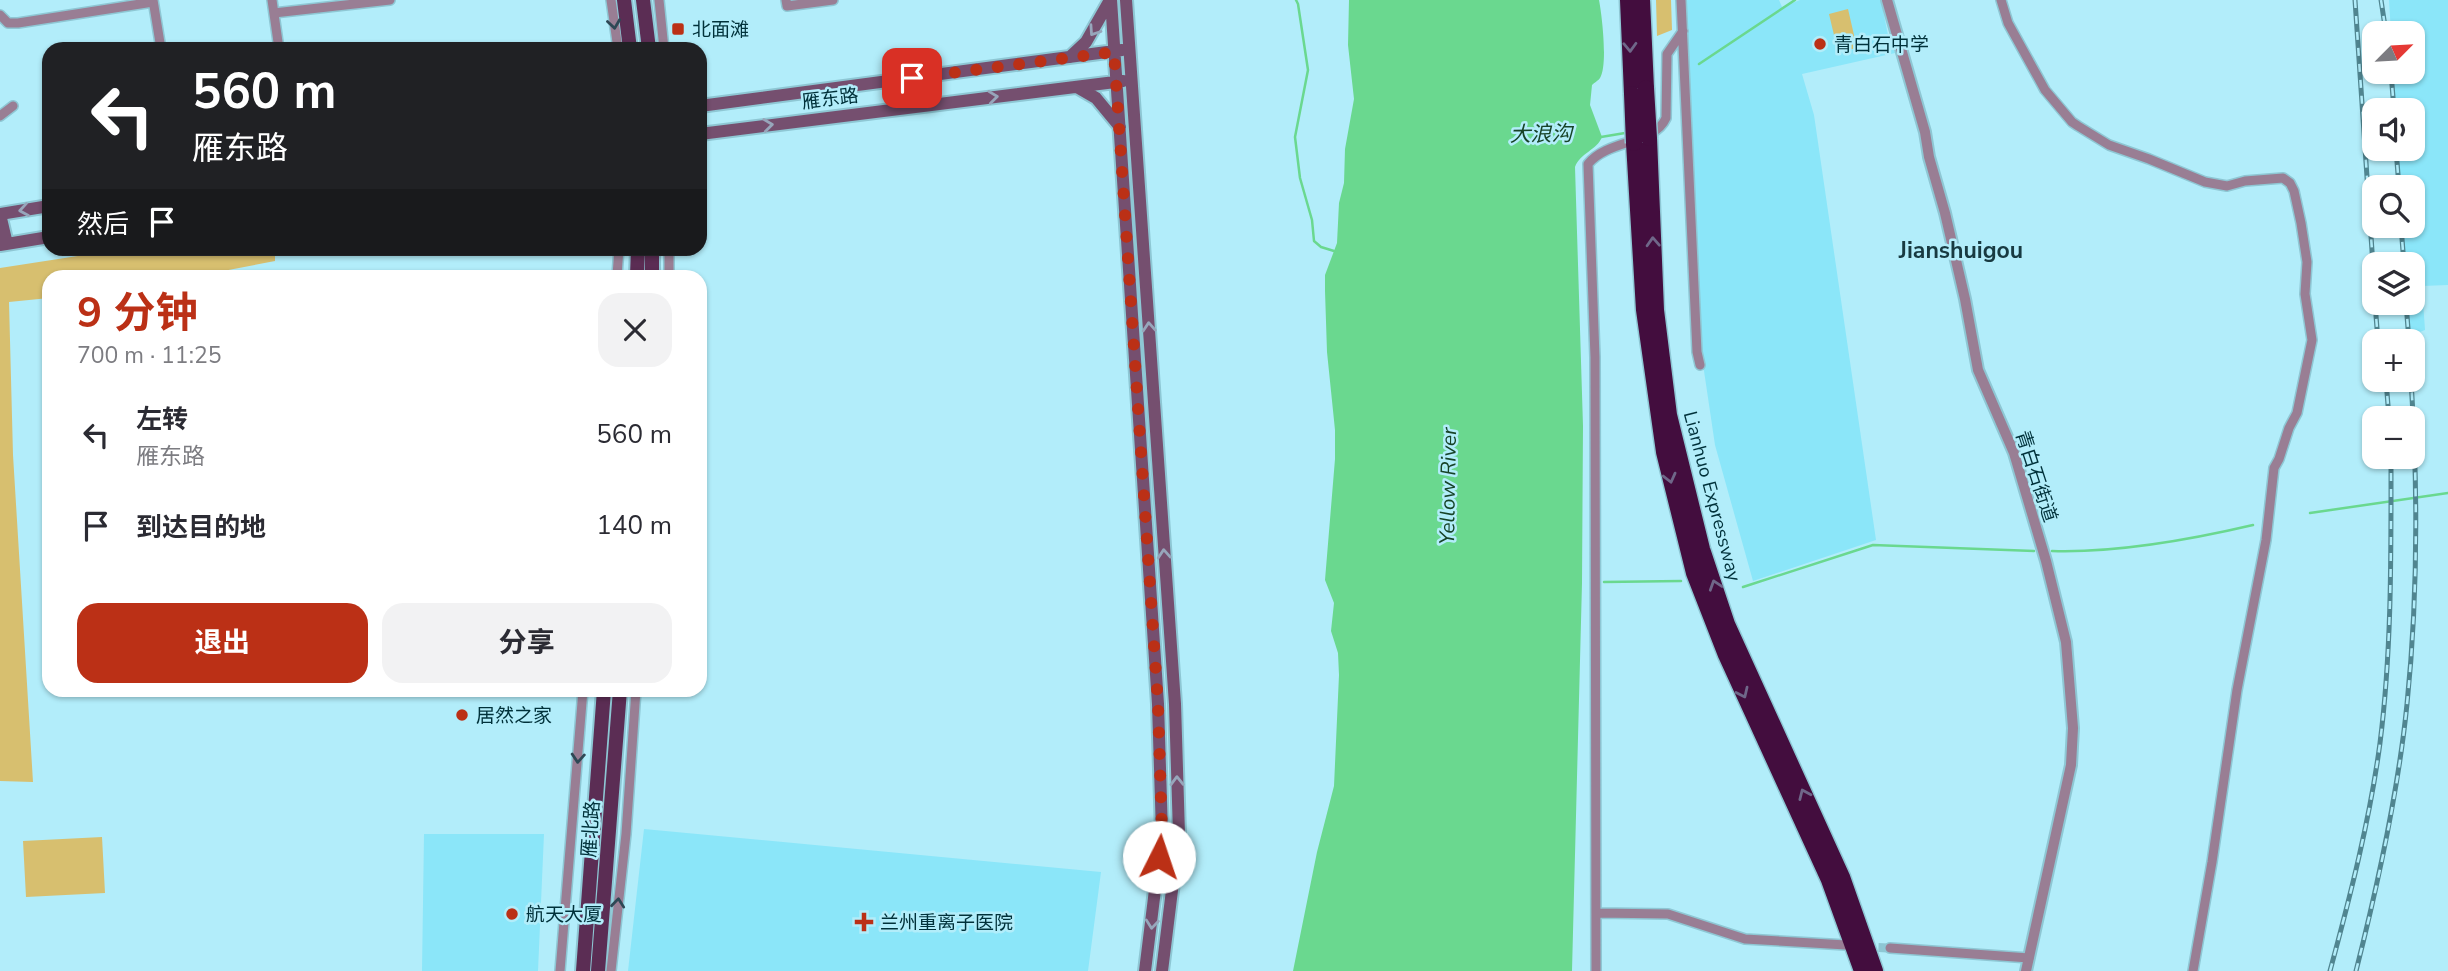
<!DOCTYPE html>
<html lang="zh">
<head>
<meta charset="utf-8">
<style>
  :root { --surface:#fff; --page:#f2f2f3; --text:#2b2b33; --muted:#7c7c81; --accent:#bb3016 }
  body { margin:0; font-family:"Nunito Sans","Noto Sans SC",sans-serif; background:var(--page); color:var(--text); height:100vh; display:flex; flex-direction:column; font-size:26px; white-space:nowrap }
  * { box-sizing:border-box; margin:0 }
  p { font-size:23px; color:var(--muted) }
  .icon { flex:none; width:38px; height:38px; fill:none; stroke:currentColor; stroke-width:2; stroke-linecap:round; stroke-linejoin:round }
  .map { position:relative; flex:1; overflow:hidden }
  .drawer { position:absolute; left:42px; top:270px; width:665px; height:427px; display:flex; flex-direction:column; background:var(--surface); border-radius:21px; box-shadow:0 2px 5px #0004 }
  .drawer>* { flex:none }
  .banner { position:absolute; left:42px; top:42px; width:665px; height:214px; border-radius:21px; box-shadow:0 2px 5px #0004; background:#202124; color:#fff; overflow:hidden }
  .needle { width:46px; rotate:66deg }
  .tools { position:absolute; left:2362px; top:21px; display:grid; gap:14px }
  .tools a { display:grid; place-items:center; width:63px; height:63px; border-radius:14px; background:var(--surface); box-shadow:0 2px 5px #0004; font-size:35px }
  .pin { position:absolute; display:grid; place-items:center; width:60px; height:60px; color:#fff; margin:-30px; border-radius:14px; box-shadow:0 4px 10px #0006 }
  .me { position:absolute; width:77px; margin:-38px; rotate:4deg; stroke-linejoin:round; filter:drop-shadow(0 0 5px #0008) }
  .turn { display:flex; align-items:center; gap:24px; height:147px; padding:0 35px; font-size:32px }
  .turn .icon { width:91px; height:91px; stroke-width:2.5 }
  .turn b { display:block; font-size:49px; line-height:60px }
  .then { display:flex; align-items:center; height:66px; padding:0 35px; background:#0003; gap:14px; font-size:26px }
  .round { display:grid; place-items:center; flex:none; width:74px; height:74px; border-radius:21px; background:var(--page) }
  .overview { display:flex; align-items:center; justify-content:space-between; height:119px; padding:0 35px }
  h1 { font-size:42px; font-weight:700; line-height:52px; color:var(--accent) }
  .button { display:flex; gap:14px; margin-top:auto; padding:14px 35px }
  .button a { flex:1; height:80px; border-radius:21px; background:var(--accent); color:#fff; font-size:28px; font-weight:700; line-height:80px; text-align:center }
  .button a+a { background:var(--page); color:var(--text) }
  ul { padding:0; list-style:none }
  li { display:flex; align-items:center; gap:21px; height:91px; padding:0 35px }
  li div { flex:1 }
  li b { display:block; font-size:26px }
  li em { font-style:normal }
  .map>svg:first-child { display:block }
  .built { fill:#8be6f9 }
  .green { fill:#d7bf6f }
  .water { fill:#6ad88f }
  .lines { fill:none; stroke-linecap:round; stroke-linejoin:round }
  .stream { stroke:#6ad88f; stroke-width:2.5 }
  .minor-tunnel { stroke:#8ec7d4; stroke-width:9; stroke-dasharray:9 4.5; stroke-linecap:butt }
  .minor-casing { stroke:#8ec7d4; stroke-width:12 }
  .tertiary-casing { stroke:#8ec7d4; stroke-width:14 }
  .secondary-casing { stroke:#8ec7d4; stroke-width:16 }
  .primary-casing { stroke:#8ec7d4; stroke-width:18 }
  .motorway-casing { stroke:#8ec7d4; stroke-width:19 }
  .minor { stroke:#997e94; stroke-width:9 }
  .tertiary { stroke:#997e94; stroke-width:10 }
  .secondary { stroke:#754f6f; stroke-width:12 }
  .primary { stroke:#5b2d54; stroke-width:14 }
  .motorway { stroke:#430d3e; stroke-width:16 }
  .rail-casing { stroke:#508590; stroke-width:5 }
  .rail { stroke:#b2edfa; stroke-width:2.5; stroke-dasharray:8; stroke-linecap:butt }
  .motorway-bridge-casing { stroke:#8ec7d4; stroke-width:19; stroke-linecap:butt }
  .motorway-bridge { stroke:#430d3e; stroke-width:16 }
  .oneway { stroke:#2e4855 }
  .oneway2 { stroke:#97a6bb }
  .oneway3 { stroke:#6f6789 }
  .route { stroke:#bb3016; stroke-width:12; stroke-dasharray:0 21.6 }
  .poi-dot { fill:#bb3016; stroke:#b2edfa; stroke-width:2.5 }
  .labels { text-anchor:middle; stroke-width:5; stroke-linejoin:round; paint-order:stroke }
  .poi-label { font-size:19px; fill:#00313a; stroke:#b2edfa; text-anchor:start }
  .street-label { font-size:19px; fill:#00313a; stroke:#b2edfa }
  .water-label { font-size:21px; font-style:italic; fill:#174327; stroke:#b2edfa }
  .quarter-label { font-size:23px; font-weight:bold; fill:#183a41; stroke:#b2edfa }
</style>
</head>
<body>
<div class="map">
<svg width="2448" height="971" viewBox="0 0 2448 971">
  <rect width="100%" height="100%" fill="#b2edfa"/>
  <path class="built" d="M1678,0H1779L1782,7L1800,0H1881L1888,35L1895,53L1802,74L1814,115L1876,540L1753,581L1715,445L1692,290Z
    M2389,0H2448V285L2422,286L2425,330L2407,337L2405,303H2413V264H2403L2401,226H2413V187H2399L2397,149H2413V110H2395L2393,72H2413V33H2391Z
    M644,829L1101,872L1088,971H628Z
    M424,834H544L538,971H422Z"/>
  <path class="green" d="M1656,0H1671L1672,30L1657,36Z
    M1848,9L1857,48L1838,52L1829,14Z
    M275,248V261L197,276H49V298L9,302L13,455L33,782L0,781V268L123,249Z
    M102,837L105,893L26,897L23,841Z"/>
  <path class="water" d="M1349,0H1599C1602,15 1608,65 1600,78C1599,80 1594,83 1592,85L1590,105L1602,137C1597,150 1580,153 1575,167L1583,426L1582,583L1572,971H1293L1317,852L1334,786L1339,675L1338,653L1331,631L1334,603L1325,580L1335,459V430L1327,352L1325,291V275L1337,243L1339,203L1344,183L1345,149L1354,99L1348,45Z"/>
  <g class="lines">
    <path class="stream" d="M1296,0L1298,4L1308,70L1295,137L1300,178L1312,220L1314,241L1321,247L1334,251
      M1699,64L1795,0
      M1601,137L1625,133
      M2310,513L2448,493
      M2052,551C2118,553 2189,540 2253,525
      M1604,582L1681,581
      M1743,587L1873,545L2034,551"/>
    <path class="minor-tunnel" d="M1865,947L1890,948"/>
    <defs>
      <path id="minor" d="M153,0L161,49
        M272,0L279,49
        M611,0L618,49
        M659,0L664,49
        M786,0L787,6L833,0
        M1681,0L1697,352L1700,365
        M2001,0L2008,23L2045,90L2072,122L2078,126L2109,145L2149,159L2205,182L2227,186L2245,181L2283,178L2290,183L2294,191L2301,223L2307,262L2305,294L2312,340L2297,413L2289,428L2279,459L2274,468L2266,540L2237,690L2212,862L2193,971
        M274,13L390,0
        M0,15L8,23H18L153,2
        M0,116L13,106
        M617,276L619,248
        M669,276V248
        M1598,913L1668,914L1745,939L1846,945
        M1890,948L2029,958
        M560,971L583,690
        M611,971L626,834L636,690
        M1596,971L1595,357L1588,164C1608,139 1654,145 1666,118L1667,54L1683,31"/>
      <path id="tertiary" d="M1887,0L1925,132L1929,157L1945,213L1965,299L1978,370L2014,453L2046,561L2066,642L2073,728L2071,765L2026,971"/>
      <path id="secondary" d="M1111,0L1158,704L1162,833L1145,971
        M1126,0L1175,704L1179,834L1162,971
        M1070,57L1086,42L1110,0
        M1077,87L1096,98L1120,127
        M700,106L1122,50
        M700,134L1123,81
        M0,214L49,206
        M0,214L7,244
        M0,245L49,237"/>
      <path id="primary" d="M624,0L630,49
        M643,0L649,49
        M637,276L638,248
        M652,276V248
        M583,971L604,690
        M598,971L620,690"/>
      <path id="motorway" d="M1628,0L1632,94
        M1642,0L1646,88
        M1649,138L1656,310L1669,415L1702,549L1727,624L1842,877L1875,971
        M1634,143L1644,310L1664,452L1694,573L1726,655L1829,880L1862,971"/>
    </defs>
    <use href="#minor" class="minor-casing"/>
    <use href="#tertiary" class="tertiary-casing"/>
    <use href="#secondary" class="secondary-casing"/>
    <use href="#primary" class="primary-casing"/>
    <use href="#motorway" class="motorway-casing"/>
    <use href="#minor" class="minor"/>
    <use href="#tertiary" class="tertiary"/>
    <use href="#secondary" class="secondary"/>
    <use href="#primary" class="primary"/>
    <use href="#motorway" class="motorway"/>
    <defs>
      <path id="rail" d="M2355,0L2375,295
        M2381,0L2386,33
        M2391,72L2394,110
        M2396,149L2399,187
        M2401,226L2404,264
        M2375,303L2378,341
        M2406,303L2409,341
        M2386,380L2389,418
        M2330,971C2350,897 2370,819 2380,743C2392,648 2391,552 2391,457
        M2356,971C2378,884 2398,794 2407,704C2418,596 2418,488 2411,380"/>
    </defs>
    <use href="#rail" class="rail-casing"/>
    <use href="#rail" class="rail"/>
    <defs>
      <path id="motorway-bridge" d="M1646,88L1649,138
        M1632,94L1634,143"/>
    </defs>
    <use href="#motorway-bridge" class="motorway-bridge-casing"/>
    <use href="#motorway-bridge" class="motorway-bridge"/>
  </g>
  <defs><path id="oneway-chevron" d="M-2-3.5L2.5 0L-2 3.5" fill="none" stroke-width="1.6" stroke-linecap="round" stroke-linejoin="round" transform="scale(1.75)"/></defs>
  <g class="oneway">
    <use href="#oneway-chevron" transform="translate(614 24) rotate(82)"/>
    <use href="#oneway-chevron" transform="translate(578 758) rotate(94)"/>
    <use href="#oneway-chevron" transform="translate(618 903) rotate(-84)"/>
  </g>
  <g class="oneway2">
    <use href="#oneway-chevron" transform="translate(1094 31) rotate(124)"/>
    <use href="#oneway-chevron" transform="translate(993 97) rotate(-7)"/>
    <use href="#oneway-chevron" transform="translate(768 125) rotate(-7)"/>
    <use href="#oneway-chevron" transform="translate(24 210) rotate(171)"/>
    <use href="#oneway-chevron" transform="translate(1149 327) rotate(-94)"/>
    <use href="#oneway-chevron" transform="translate(1164 554) rotate(-94)"/>
    <use href="#oneway-chevron" transform="translate(1177 781) rotate(-91)"/>
    <use href="#oneway-chevron" transform="translate(1152 924) rotate(96)"/>
  </g>
  <g class="oneway3">
    <use href="#oneway-chevron" transform="translate(1630 47) rotate(88)"/>
    <use href="#oneway-chevron" transform="translate(1653 242) rotate(-93)"/>
    <use href="#oneway-chevron" transform="translate(1670 478) rotate(76)"/>
    <use href="#oneway-chevron" transform="translate(1715 585) rotate(-108)"/>
    <use href="#oneway-chevron" transform="translate(1743 693) rotate(65)"/>
    <use href="#oneway-chevron" transform="translate(1804 794) rotate(-114)"/>
  </g>
  <g class="lines">
    <path class="route" d="M912,78L1114,52L1158,704L1162,833L1159,857"/>
  </g>
  <g class="poi-dot">
    <rect x="671" y="22" width="14" height="14" rx="3.5"/>
    <circle cx="1820" cy="44" r="7"/>
    <circle cx="462" cy="715" r="7"/>
    <circle cx="512" cy="914" r="7"/>
    <path d="M860.5 911.5h7v7h7v7h-7v7h-7v-7h-7v-7h7z"/>
  </g>
  <g class="labels">
    <g class="poi-label">
      <text x="692" y="36">北面滩</text>
      <text x="1834" y="51">青白石中学</text>
      <text x="476" y="722">居然之家</text>
      <text x="526" y="921">航天大厦</text>
      <text x="880" y="929">兰州重离子医院</text>
    </g>
    <g class="street-label">
      <text transform="translate(830 98) rotate(-7)" y="7">雁东路</text>
      <text transform="translate(2037 476) rotate(72)" y="7">青白石街道</text>
      <text transform="translate(1713 496) rotate(75)" y="7">Lianhuo Expressway</text>
      <text transform="translate(590 829) rotate(-86)" y="7">雁北路</text>
    </g>
    <g class="water-label">
      <text transform="translate(1541 134) rotate(-1)" y="7">大浪沟</text>
      <text transform="translate(1448 486) rotate(-89)" y="7">Yellow River</text>
    </g>
    <g class="quarter-label">
      <text x="1961" y="258">Jianshuigou</text>
    </g>
  </g>
</svg>
<div class="tools">
<a><svg class="needle" viewBox="-14 -14 28 28"><path d="M0-13l5 13h-10z" fill="#e53935"/><path d="M0 13l5-13h-10z" fill="#7c7c81"/></svg></a>
<a><svg class="icon" aria-label="sound" viewBox="0 0 24 24"><path d="M4 9h4l5-4v14l-5-4H4zM17 9q2 3 0 6"/></svg></a>
<a><svg class="icon" aria-label="search" viewBox="0 0 24 24"><circle cx="10" cy="10" r="6"/><path d="M15 15l6 6"/></svg></a>
<a><svg class="icon" aria-label="layers" viewBox="0 0 24 24"><path d="M12 4l9 5-9 5-9-5zM3 14l9 5 9-5"/></svg></a>
<a>+</a>
<a>−</a>
</div>
<div class="pin" style="left:912px;top:78px;background:#d93025"><svg class="icon" aria-label="arrive" viewBox="0 0 24 24"><path d="M6 21V4h12l-3 4 3 4H6"/></svg></div>
<svg class="me" style="left:1159px;top:857px" viewBox="-20 -20 40 40"><circle r="19" fill="#fff"/><path d="M0-13L10 11 0 6-10 11z" fill="#bb3016"/></svg>
<div class="banner">
<div class="turn"><svg class="icon" aria-label="left" viewBox="0 0 24 24"><path d="M17 20v-9H6M10 6l-5 5 5 5"/></svg><div><b>560 m</b>雁东路</div></div>
<div class="then">然后<svg class="icon" aria-label="arrive" viewBox="0 0 24 24"><path d="M6 21V4h12l-3 4 3 4H6"/></svg></div>
</div>
<section class="drawer">
<div class="overview"><div><h1>9 分钟</h1><p>700 m · 11:25</p></div><a class="round"><svg class="icon" aria-label="close" viewBox="0 0 24 24"><path d="M6 6l12 12M18 6L6 18"/></svg></a></div>
<ul>
<li><svg class="icon" aria-label="left" viewBox="0 0 24 24"><path d="M17 20v-9H6M10 6l-5 5 5 5"/></svg><div><b>左转</b><p>雁东路</p></div><em>560 m</em></li>
<li><svg class="icon" aria-label="arrive" viewBox="0 0 24 24"><path d="M6 21V4h12l-3 4 3 4H6"/></svg><div><b>到达目的地</b></div><em>140 m</em></li>
</ul>
<div class="button"><a>退出</a><a>分享</a></div>
</section>
</div>
</body>
</html>
